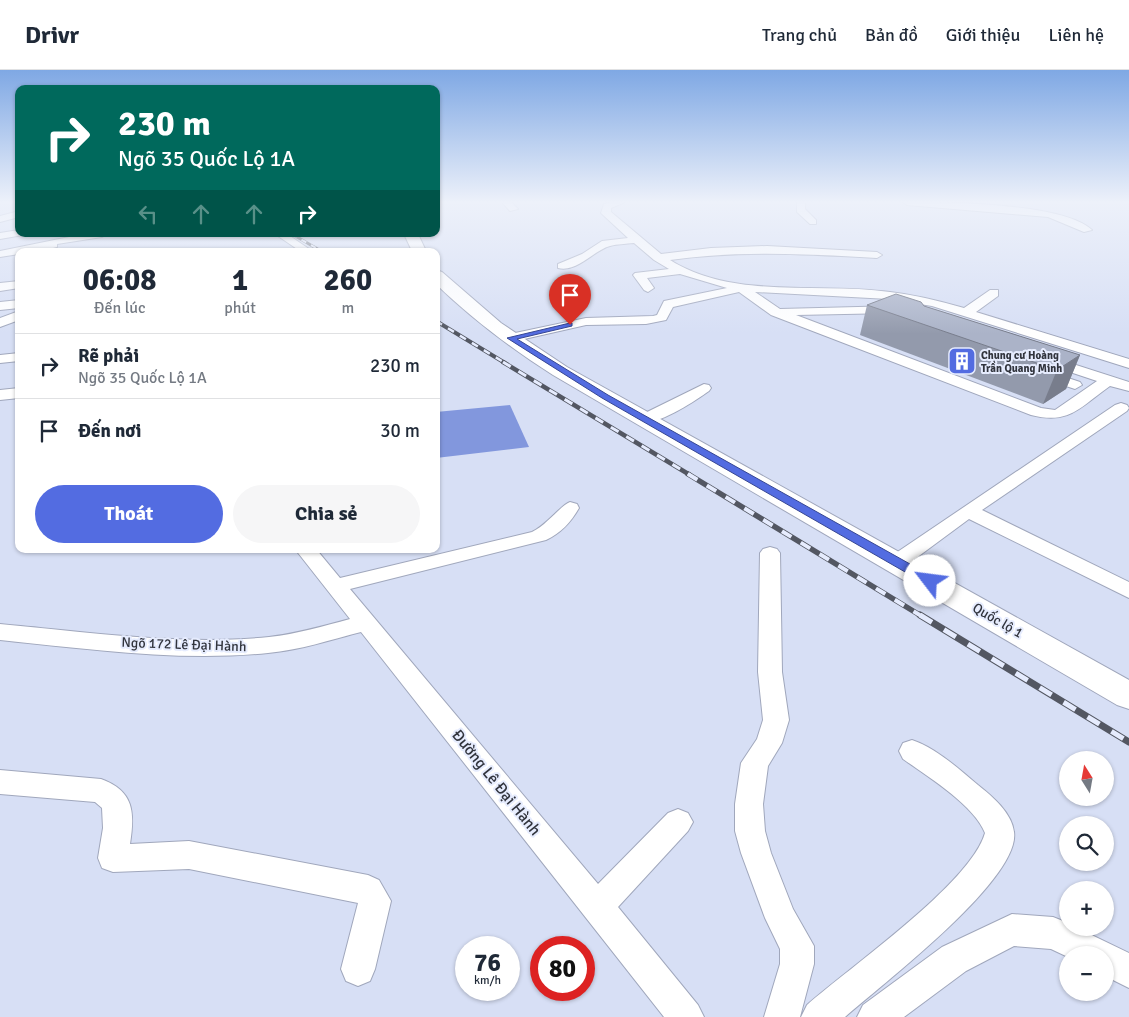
<!DOCTYPE html>
<html lang="vi">
<head>
<meta charset="utf-8">
<style>
  :root { --surface:#fff; --page:#f6f6f7; --text:#1f2937; --muted:#747a83; --line:#e0e1e3; --accent:#536ce1 }
  body { margin:0; font-family:Signika,sans-serif; background:var(--page); color:var(--text); height:100vh; display:flex; flex-direction:column; font-size:19px; white-space:nowrap }
  * { box-sizing:border-box; margin:0 }
  p { font-size:16px; color:var(--muted) }
  .icon { flex:none; width:28px; height:28px; fill:none; stroke:currentColor; stroke-width:2; stroke-linecap:round; stroke-linejoin:round }
  .map { position:relative; flex:1; overflow:hidden }
  .details { position:absolute; left:15px; top:178px; width:425px; height:305px; display:flex; flex-direction:column; background:var(--surface); border-radius:10px; box-shadow:0 1px 4px #0004 }
  .details>* { flex:none }
  .banner { position:absolute; left:15px; top:15px; width:425px; height:152px; border-radius:10px; box-shadow:0 1px 4px #0004; background:#00695c; color:#fff; overflow:hidden }
  .needle { width:32px; rotate:349deg }
  .buttons { position:absolute; left:1059px; top:681px; display:grid; gap:10px }
  .buttons a { display:grid; place-items:center; width:55px; height:55px; border-radius:50%; background:var(--surface); box-shadow:0 1px 4px #0004; font-size:25px }
  .speed { position:absolute; left:455px; top:866px; display:flex; gap:10px; font-size:25px; font-weight:700; text-align:center }
  .speed>* { display:grid; place-content:center; width:65px; height:65px; border-radius:50%; background:var(--surface); box-shadow:0 1px 4px #0004; line-height:1 }
  .speed small { font-size:12px; font-weight:400 }
  .speed .limit { border:8px solid #d22; background:#fff; color:#111 }
  .pin { position:absolute; display:grid; place-items:center; width:42px; height:42px; color:#fff; margin:-51px -21px; border-radius:50% 50% 50% 0; rotate:-45deg; box-shadow:0 0 5px #0007 }
  .pin .icon { rotate:45deg }
  .me { position:absolute; width:55px; margin:-28px; rotate:300deg; stroke-linejoin:round; filter:drop-shadow(0 0 4px #0008) }
  .turn { display:flex; align-items:center; gap:18px; height:105px; padding:0 20px; font-size:22px }
  .turn .icon { width:65px; height:65px; stroke-width:2.5 }
  .turn b { display:block; font-size:35px; line-height:42px }
  .lanes { display:flex; align-items:center; height:48px; padding:0 20px; background:#0003; justify-content:center; gap:25px; direction:ltr }
  .lanes .off { opacity:.35 }
  .eta { display:flex; justify-content:space-evenly; align-items:center; height:85px; text-align:center }
  .eta b { font-size:30px; font-weight:700; line-height:35px }
  .action { display:flex; gap:10px; margin-top:auto; padding:10px 20px }
  .action a { flex:1; height:58px; border-radius:30px; background:var(--accent); color:#fff; font-size:20px; font-weight:700; line-height:58px; text-align:center }
  .action a+a { background:var(--page); color:var(--text) }
  ul { padding:0; list-style:none }
  li { display:flex; align-items:center; gap:15px; height:65px; padding:0 20px; border-top:1px solid var(--line) }
  li div { flex:1 }
  li b { display:block; font-size:19px }
  li em { font-style:normal }
  header { display:flex; align-items:center; gap:30px; box-sizing:border-box; height:70px; padding:0 25px; background:var(--surface); border-bottom:1px solid var(--line) }
  header strong { font-size:24px }
  nav { display:flex; gap:28px; margin-inline-start:auto; font-size:18px }
  .map>svg:first-child { display:block }
  .water { fill:#8297dd }
  .lines { fill:none; stroke-linecap:round; stroke-linejoin:round }
  .minor-casing { stroke:#a0a7bc; stroke-width:2 }
  .highway-casing { stroke:#a0a7bc; stroke-width:2 }
  .minor { fill:#fff; fill-rule:evenodd }
  .highway { fill:#fff; fill-rule:evenodd }
  .rail-far4-casing { stroke:#535762; stroke-width:3 }
  .rail-far3-casing { stroke:#535762; stroke-width:4 }
  .rail-far2-casing { stroke:#535762; stroke-width:4.5 }
  .rail-far1-casing { stroke:#535762; stroke-width:5.5 }
  .rail-casing { stroke:#535762; stroke-width:7 }
  .rail-far4 { stroke:#e6ecfe; stroke-width:2; stroke-dasharray:5.5; stroke-linecap:butt }
  .rail-far3 { stroke:#e6ecfe; stroke-width:2.5; stroke-dasharray:7; stroke-linecap:butt }
  .rail-far2 { stroke:#e6ecfe; stroke-width:3; stroke-dasharray:9; stroke-linecap:butt }
  .rail-far1 { stroke:#e6ecfe; stroke-width:4; stroke-dasharray:11; stroke-linecap:butt }
  .rail { stroke:#e6ecfe; stroke-width:5; stroke-dasharray:14; stroke-linecap:butt }
  .wall { fill:#939aac }
  .shaded-wall { fill:#787d8c }
  .building { fill:#abb3c8; stroke:#787d8c }
  .route { fill:#536ce1; stroke:#364692 }
  .labels { text-anchor:middle; stroke-width:4; stroke-linejoin:round; paint-order:stroke }
  .far-poi-label { font-size:11px; font-weight:bold; fill:#31343d; stroke:#e6ecfe; text-anchor:start }
  .street-label { font-size:14px; fill:#31343d; stroke:#e6ecfe }
  .near-street-label { font-size:16px; fill:#31343d; stroke:#e6ecfe }
</style>
</head>
<body>
<header>
<strong>Drivr</strong>
<nav><a>Trang chủ</a><a>Bản đồ</a><a>Giới thiệu</a><a>Liên hệ</a></nav>
</header>
<div class="map">
<svg width="1129" height="947" viewBox="0 0 1129 947">
  <rect width="100%" height="100%" fill="#d7dff5"/>
  <path class="water" d="M510,335L529,377L436,388V342Z"/>
  <g class="lines">
    <defs>
      <path id="minor" d="M502,132H511L518,139L510,141Z
        M612,132H625L611,138V142L661,184L711,178L767,176L877,182L882,185L877,188C806,184 740,180 670,190C734,230 818,212 890,222C915,225 940,231 964,238L990,220H998V226L976,242L1129,289V298L932,236L889,229L755,222L780,239L897,236L899,239L893,243L796,245L1041,338L1055,340L1097,311L1043,293L1041,290L1043,287L1048,286L1129,312V321L1110,316C1080,337 1070,355 1031,345L771,245L739,222L673,237L666,250L646,254L586,255L511,272L506,271L504,268L506,265L586,248L653,246L657,245L664,231L727,218L680,204L647,208L654,218L648,222L644,220L633,205L635,203L669,199L654,190L634,173C626,174 617,174 610,176C594,180 577,203 558,198V194L582,184L602,171L628,168L601,143L604,134Z
        M797,132H805V139L816,150V154H810L797,142Z
        M903,132C943,132 1064,133 1092,160L1084,162L1048,147L907,135Z
        M19,141V147L0,152V146Z
        M19,160V164L23,165L0,169V163Z
        M84,164H107L102,167L57,174V177L53,178L19,181V184L0,187V181Z
        M275,164H287L312,181H300Z
        M19,211V218L0,221V213Z
        M19,230V238L0,240V232Z
        M19,241V250L0,257V248Z
        M19,283V291L0,293V285Z
        M1044,300L1080,312L1082,315L1075,319L1039,307L1037,304L1039,301Z
        M704,314L709,315L711,318L709,321C695,331 656,357 639,352L637,349L639,346Z
        M19,318V328L0,330V320Z
        M1121,333L1127,335L1129,338L1127,341L982,440L1129,512V528L969,449L904,497L897,498L890,497L887,492L890,487L1115,335Z
        M570,432L577,434L579,438C571,452 561,463 546,470L350,519L598,814L668,743L678,739L688,743L693,752L688,761L618,837L698,935L704,947H664L361,562C330,570 300,580 268,583C180,592 88,579 0,570V554C87,562 182,576 269,567C297,564 324,556 350,549L295,479H316L340,508L532,462C547,455 561,435 570,432Z
        M770,477L777,479L780,483L782,602L789,650L782,673L768,696L763,734L765,761L771,783L793,839L814,876V894L800,947H764L780,894V879L765,848L741,783L735,761V734L741,693L757,669L763,650L758,602L760,483L763,479Z
        M912,670C936,678 959,699 978,715C992,726 1012,743 1014,762C1021,809 880,916 845,947H801L807,935C850,897 971,813 985,763C974,735 927,706 903,689L899,681L903,673Z
        M0,700L101,709C134,721 135,742 130,774L189,771L368,805L379,810L391,831L375,899L370,911L358,916L346,911L341,899L358,833L189,799L113,802L102,798L98,788L103,758L102,738L95,732L0,724Z
        M1012,844L1053,847L1068,853V858H1077L1129,883V918L1105,906V885H1068V887L1051,879L1014,876L966,901L904,947H857L863,935L942,877Z"/>
      <path id="highway" d="M404,164H418L426,181H412Z
        M436,200L442,202L501,253L567,297L1129,610V639L1117,635L553,305C511,278 472,249 436,214Z"/>
    </defs>
    <use href="#minor" class="minor-casing"/>
    <use href="#highway" class="highway-casing"/>
    <use href="#minor" class="minor"/>
    <use href="#highway" class="highway"/>
    <defs>
      <path id="rail-far4" d="M292,164L321,181"/>
      <path id="rail-far3" d="M436,251L505,293"/>
      <path id="rail-far2" d="M503,292L690,405"/>
      <path id="rail-far1" d="M688,404L923,547"/>
      <path id="rail" d="M920,545L1129,672"/>
    </defs>
    <use href="#rail-far4" class="rail-far4-casing"/>
    <use href="#rail-far3" class="rail-far3-casing"/>
    <use href="#rail-far2" class="rail-far2-casing"/>
    <use href="#rail-far1" class="rail-far1-casing"/>
    <use href="#rail" class="rail-casing"/>
    <use href="#rail-far4" class="rail-far4"/>
    <use href="#rail-far3" class="rail-far3"/>
    <use href="#rail-far2" class="rail-far2"/>
    <use href="#rail-far1" class="rail-far1"/>
    <use href="#rail" class="rail"/>
  </g>
  <path class="wall" d="M867,235L924,236L1080,285L1066,319L1043,334L860,265Z"/>
  <path class="shaded-wall" d="M1080,285L1066,319L1043,334L1057,300Z"/>
  <path class="building" d="M896,224L921,232L924,236L1080,285L1057,300L867,235Z"/>
  <linearGradient id="sky" x2="0" y2="1"><stop stop-color="#7fa8e4"/><stop offset="0.5" stop-color="#edf1fa"/><stop offset="1" stop-color="#edf1fa" stop-opacity="0"/></linearGradient>
  <rect width="1129" height="264" fill="url(#sky)"/>
  <path class="route" d="M570,253H572V256L517,269L608,325L935,508L936,511L935,514H926L602,328L507,268Z"/>
  <defs>
    <symbol id="building-square" viewBox="-11 -11 22 22"><rect x="-9" y="-9" width="18" height="18" rx="4" fill="#536ce1" stroke="#e6ecfe"/><path d="M-4-6H4V6H1V3H-1V6H-4ZM-2.5-4.3h1.7v1.8h-1.7ZM.8-4.3h1.7v1.8H.8ZM-2.5-1h1.7V.8h-1.7ZM.8-1h1.7V.8H.8Z" fill="#fff"/></symbol>
  </defs>
  <g fill-rule="evenodd">
    <use href="#building-square" x="946" y="275" width="32" height="32"/>
  </g>
  <g class="labels">
    <g class="far-poi-label">
      <text x="981" y="289">Chung cư Hoàng<tspan x="981" dy="13">Trần Quang Minh</tspan></text>
    </g>
    <g class="street-label">
      <text transform="translate(998 550) rotate(30)" y="5">Quốc lộ 1</text>
      <text transform="translate(184 574) rotate(2)" y="5">Ngõ 172 Lê Đại Hành</text>
    </g>
    <g class="near-street-label">
      <text transform="translate(497 712) rotate(51)" y="6">Đường Lê Đại Hành</text>
    </g>
  </g>
</svg>
<div class="buttons">
<a><svg class="needle" viewBox="-14 -14 28 28"><path d="M0-13l5 13h-10z" fill="#e53935"/><path d="M0 13l5-13h-10z" fill="#747a83"/></svg></a>
<a><svg class="icon" aria-label="search" viewBox="0 0 24 24"><circle cx="10" cy="10" r="6"/><path d="M15 15l6 6"/></svg></a>
<a>+</a>
<a>−</a>
</div>
<div class="speed"><div>76<small>km/h</small></div><div class="limit">80</div></div>
<div class="pin" style="left:570px;top:255px;background:#d93025"><svg class="icon" aria-label="arrive" viewBox="0 0 24 24"><path d="M6 21V4h12l-3 4 3 4H6"/></svg></div>
<svg class="me" style="left:930px;top:511px" viewBox="-20 -20 40 40"><circle r="19" fill="#fff"/><path d="M0-13L10 11 0 6-10 11z" fill="#536ce1"/></svg>
<div class="banner">
<div class="turn"><svg class="icon" aria-label="right" viewBox="0 0 24 24"><path d="M7 20v-9h11M14 6l5 5-5 5"/></svg><div><b>230 m</b>Ngõ 35 Quốc Lộ 1A</div></div>
<div class="lanes"><svg class="icon off" aria-label="left" viewBox="0 0 24 24"><path d="M17 20v-9H6M10 6l-5 5 5 5"/></svg><svg class="icon off" aria-label="ahead" viewBox="0 0 24 24"><path d="M12 20V5M6 11l6-6 6 6"/></svg><svg class="icon off" aria-label="ahead" viewBox="0 0 24 24"><path d="M12 20V5M6 11l6-6 6 6"/></svg><svg class="icon" aria-label="right" viewBox="0 0 24 24"><path d="M7 20v-9h11M14 6l5 5-5 5"/></svg></div>
</div>
<section class="details">
<div class="eta">
<div><b>06:08</b><p>Đến lúc</p></div>
<div><b>1</b><p>phút</p></div>
<div><b>260</b><p>m</p></div>
</div>
<ul>
<li><svg class="icon" aria-label="right" viewBox="0 0 24 24"><path d="M7 20v-9h11M14 6l5 5-5 5"/></svg><div><b>Rẽ phải</b><p>Ngõ 35 Quốc Lộ 1A</p></div><em>230 m</em></li>
<li><svg class="icon" aria-label="arrive" viewBox="0 0 24 24"><path d="M6 21V4h12l-3 4 3 4H6"/></svg><div><b>Đến nơi</b></div><em>30 m</em></li>
</ul>
<div class="action"><a>Thoát</a><a>Chia sẻ</a></div>
</section>
</div>
</body>
</html>
